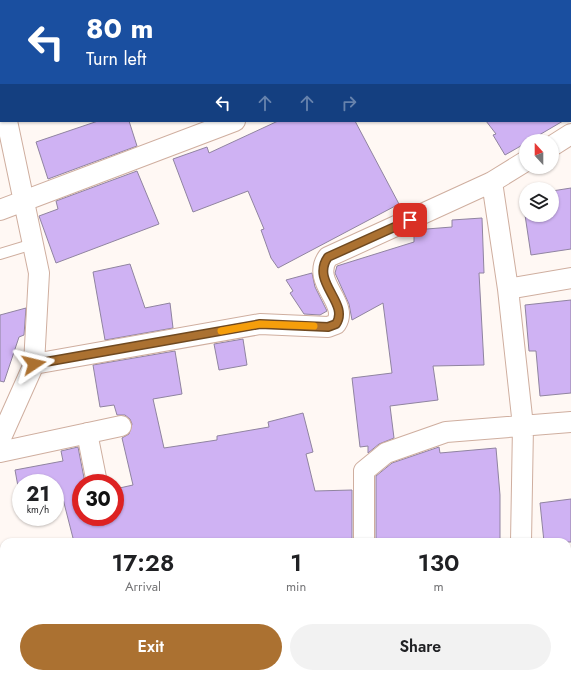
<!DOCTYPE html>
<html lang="en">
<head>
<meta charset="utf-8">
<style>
  :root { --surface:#fff; --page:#f2f2f2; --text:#202124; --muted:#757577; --accent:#ab7131 }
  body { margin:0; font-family:Jost,sans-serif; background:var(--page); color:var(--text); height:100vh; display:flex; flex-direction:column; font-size:15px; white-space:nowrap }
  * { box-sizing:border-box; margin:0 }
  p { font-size:13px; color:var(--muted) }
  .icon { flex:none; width:22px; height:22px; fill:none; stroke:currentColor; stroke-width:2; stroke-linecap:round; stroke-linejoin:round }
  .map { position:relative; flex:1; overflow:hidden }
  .side { position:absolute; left:0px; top:538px; width:571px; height:140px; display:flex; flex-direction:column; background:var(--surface); border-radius:12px 12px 0 0; box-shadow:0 1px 3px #0004 }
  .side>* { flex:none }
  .hud { position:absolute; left:0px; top:0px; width:571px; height:122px; box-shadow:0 1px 3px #0004; background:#1a4fa0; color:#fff; overflow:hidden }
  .needle { width:26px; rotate:339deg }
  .buttons { position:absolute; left:519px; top:134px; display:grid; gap:8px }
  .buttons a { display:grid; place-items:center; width:40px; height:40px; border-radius:50%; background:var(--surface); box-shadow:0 1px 3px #0004; font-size:20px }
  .speed { position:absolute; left:12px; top:474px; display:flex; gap:8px; font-size:20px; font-weight:700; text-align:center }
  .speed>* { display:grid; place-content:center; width:52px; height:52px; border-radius:50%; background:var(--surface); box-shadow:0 1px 3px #0004; line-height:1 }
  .speed small { font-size:10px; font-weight:400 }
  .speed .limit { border:6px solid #d22; background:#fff; color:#111 }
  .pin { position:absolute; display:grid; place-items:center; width:34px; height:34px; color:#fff; margin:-17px; border-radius:8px; box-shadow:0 2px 6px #0006 }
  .me { position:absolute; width:44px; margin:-22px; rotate:80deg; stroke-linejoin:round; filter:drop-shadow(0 0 3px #0008) }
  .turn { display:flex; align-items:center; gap:14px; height:84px; padding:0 20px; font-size:18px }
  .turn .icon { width:52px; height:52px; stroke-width:2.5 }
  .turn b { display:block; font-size:28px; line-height:34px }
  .lanes { display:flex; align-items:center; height:38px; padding:0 20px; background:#0003; justify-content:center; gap:20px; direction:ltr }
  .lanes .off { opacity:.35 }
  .eta { display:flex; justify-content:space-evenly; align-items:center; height:68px; text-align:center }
  .eta b { font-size:24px; font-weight:600; line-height:28px }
  .primary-button { display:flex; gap:8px; margin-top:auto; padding:8px 20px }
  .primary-button a { flex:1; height:46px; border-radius:24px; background:var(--accent); color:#fff; font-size:16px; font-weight:600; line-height:46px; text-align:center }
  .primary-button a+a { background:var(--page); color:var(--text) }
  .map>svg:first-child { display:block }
  .green { fill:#cdd39e }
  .building { fill:#cfb2f3; stroke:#9084a0 }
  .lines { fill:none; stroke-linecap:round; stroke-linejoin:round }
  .lane-casing { stroke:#cfae9f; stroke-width:12 }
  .street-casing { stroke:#cfae9f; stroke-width:22 }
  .lane { stroke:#fff; stroke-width:10 }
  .street { stroke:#fff; stroke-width:20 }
  .route-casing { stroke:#6f4920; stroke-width:10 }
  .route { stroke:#ab7131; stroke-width:7 }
  .slow { stroke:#f59e0b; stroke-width:7 }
</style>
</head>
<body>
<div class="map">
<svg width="571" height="678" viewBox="0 0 571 678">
  <rect width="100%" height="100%" fill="#fff8f4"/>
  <path class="green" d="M567,622H571V678H391L395,674H567Z"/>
  <path class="building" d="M98,121H129L137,146L48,179L36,142Z
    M278,121H355L399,204L278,268L271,258L261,230L264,229L248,191L193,212L173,159L207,147L209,153Z
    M486,121H563L529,141H526V143L505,155L493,135L496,134Z
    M137,171L159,224L56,263L39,216L58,209L56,201Z
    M571,188V249L531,255L522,195H526V215H552V191Z
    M482,218L484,273H479L484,365L433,366L438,400L390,406L394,438L379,444L368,453V446L360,447L352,378L392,373L383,303L352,320L349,304L335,273L337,266L414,242V230L452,227V220Z
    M130,264L145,308L170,303L173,328L105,340L93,272Z
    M312,273L315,287L327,311L320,315L304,314L290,293L293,291L286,280Z
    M571,300V393L540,396L536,351H529L525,305Z
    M26,308L24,335L19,337L4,382L0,381V315Z
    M243,339L247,365L219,370L214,344Z
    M175,351L182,394L153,399L164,448L217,440V436L269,427L268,422L303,413L313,452L306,454L315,491L352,490V542H74L63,499L55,501V483H21V503L15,470L63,461L61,451L78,447L85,483H81V517H115V489L133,485L122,438L129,434L132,424L130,419L125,415H117L114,405L100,407L93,365Z
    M439,447L440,453L496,448L500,495V542H376V476L392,463Z
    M571,499V542H544L540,503Z"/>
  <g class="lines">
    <defs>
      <path id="lane" d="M547,1V0
        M570,46L571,47
        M0,254L33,244"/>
      <path id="street" d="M0,11L1,10
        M0,86L1,91
        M552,146L571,134
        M492,182L508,289L523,426L521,542
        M0,210L235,121
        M508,289L571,278
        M34,364L260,324L328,327L336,324C350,303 310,282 328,257L492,182L526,161
        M87,433L97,483
        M0,440L34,364L39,273L7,121
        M0,452L121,426
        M364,542V471L386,453L446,432L571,422
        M0,647L4,646
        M335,674L336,678"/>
    </defs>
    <use href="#lane" class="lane-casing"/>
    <use href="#street" class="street-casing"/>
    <use href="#lane" class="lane"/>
    <use href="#street" class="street"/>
  </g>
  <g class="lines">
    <defs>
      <path id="route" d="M34,364L260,324L328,327L336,324C350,303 310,282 328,257L410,220"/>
    </defs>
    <use href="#route" class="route-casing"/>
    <use href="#route" class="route"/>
    <path class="slow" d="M221,331L260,324L314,326"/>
  </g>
</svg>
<div class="buttons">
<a><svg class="needle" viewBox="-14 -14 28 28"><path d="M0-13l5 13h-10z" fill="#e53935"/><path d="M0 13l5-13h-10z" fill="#757577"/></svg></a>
<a><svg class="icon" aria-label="layers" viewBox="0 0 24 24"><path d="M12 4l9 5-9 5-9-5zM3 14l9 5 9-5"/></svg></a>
</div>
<div class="speed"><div>21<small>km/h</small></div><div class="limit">30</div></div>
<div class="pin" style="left:410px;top:220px;background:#d93025"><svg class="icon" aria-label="arrive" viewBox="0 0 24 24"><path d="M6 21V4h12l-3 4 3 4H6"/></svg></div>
<svg class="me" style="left:34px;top:364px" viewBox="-20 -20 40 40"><path d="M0-17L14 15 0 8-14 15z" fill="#ab7131" stroke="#fff" stroke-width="4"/></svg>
<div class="hud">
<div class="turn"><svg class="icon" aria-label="left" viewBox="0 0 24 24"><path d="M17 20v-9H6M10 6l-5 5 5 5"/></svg><div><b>80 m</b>Turn left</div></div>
<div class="lanes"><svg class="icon" aria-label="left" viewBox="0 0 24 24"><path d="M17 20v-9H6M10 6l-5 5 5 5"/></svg><svg class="icon off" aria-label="ahead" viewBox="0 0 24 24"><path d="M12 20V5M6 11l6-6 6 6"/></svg><svg class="icon off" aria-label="ahead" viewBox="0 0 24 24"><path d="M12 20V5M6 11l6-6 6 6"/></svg><svg class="icon off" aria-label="right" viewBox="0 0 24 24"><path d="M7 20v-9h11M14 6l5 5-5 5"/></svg></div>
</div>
<section class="side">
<div class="eta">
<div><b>17:28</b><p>Arrival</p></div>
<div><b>1</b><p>min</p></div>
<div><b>130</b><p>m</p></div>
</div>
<div class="primary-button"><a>Exit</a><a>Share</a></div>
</section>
</div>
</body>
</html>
